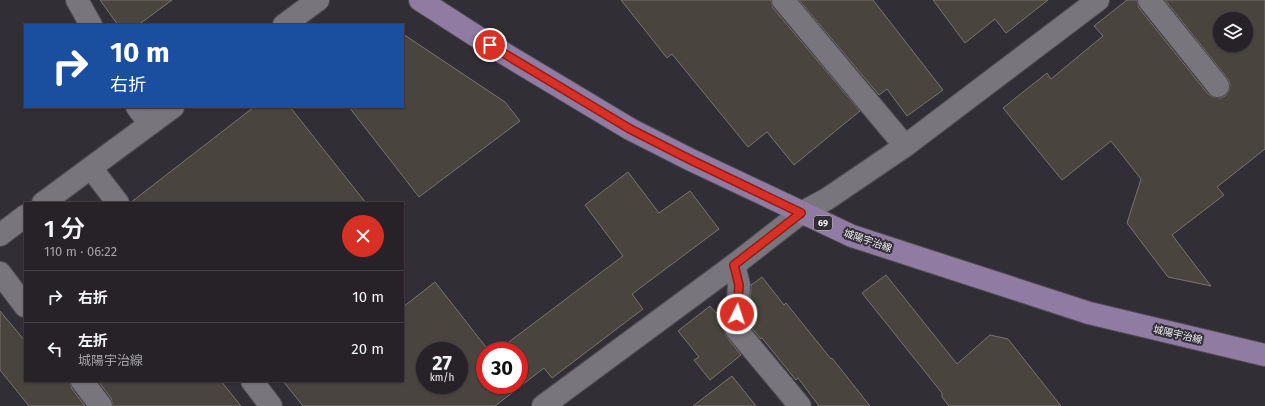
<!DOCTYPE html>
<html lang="ja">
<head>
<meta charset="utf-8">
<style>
  :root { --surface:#262228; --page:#2e2a30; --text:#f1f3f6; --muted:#a4a4a8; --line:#423f45 }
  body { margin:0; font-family:"Fira Sans","Noto Sans JP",sans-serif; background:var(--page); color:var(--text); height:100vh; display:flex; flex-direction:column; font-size:15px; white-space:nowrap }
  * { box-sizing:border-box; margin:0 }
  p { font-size:13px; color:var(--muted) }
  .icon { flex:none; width:22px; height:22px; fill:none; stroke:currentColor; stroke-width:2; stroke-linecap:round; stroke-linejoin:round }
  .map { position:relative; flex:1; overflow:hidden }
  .panel { position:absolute; left:24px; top:202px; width:380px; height:180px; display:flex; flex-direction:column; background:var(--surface); border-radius:0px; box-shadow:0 1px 3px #0004,0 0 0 1px var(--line) }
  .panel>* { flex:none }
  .guide { position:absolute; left:24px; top:24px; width:380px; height:84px; border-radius:0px; box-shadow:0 1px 3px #0004,0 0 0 1px var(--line); background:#1a4fa0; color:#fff; overflow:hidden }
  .controls { position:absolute; left:1213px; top:12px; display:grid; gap:8px }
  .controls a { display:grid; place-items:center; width:40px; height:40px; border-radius:50%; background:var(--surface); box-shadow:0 1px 3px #0004,0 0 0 1px var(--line); font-size:20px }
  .speed { position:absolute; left:416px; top:342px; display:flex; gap:8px; font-size:20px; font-weight:700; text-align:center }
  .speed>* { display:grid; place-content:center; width:52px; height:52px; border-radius:50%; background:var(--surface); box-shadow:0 1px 3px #0004,0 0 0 1px var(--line); line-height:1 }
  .speed small { font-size:10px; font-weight:400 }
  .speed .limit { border:6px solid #d22; background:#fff; color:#111 }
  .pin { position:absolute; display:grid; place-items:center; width:34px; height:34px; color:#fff; margin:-17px; border:2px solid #fff; border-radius:50%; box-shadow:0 1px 4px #0007 }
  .me { position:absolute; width:44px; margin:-22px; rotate:4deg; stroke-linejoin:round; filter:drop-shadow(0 0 3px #0008) }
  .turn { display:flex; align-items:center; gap:14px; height:84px; padding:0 20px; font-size:18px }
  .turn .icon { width:52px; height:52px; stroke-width:2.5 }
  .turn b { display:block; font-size:28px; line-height:34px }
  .round { display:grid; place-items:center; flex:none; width:42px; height:42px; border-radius:21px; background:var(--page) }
  .overview { display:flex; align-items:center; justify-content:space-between; height:68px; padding:0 20px }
  h1 { font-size:24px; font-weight:600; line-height:30px }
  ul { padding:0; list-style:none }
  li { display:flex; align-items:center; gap:12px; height:52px; padding:0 20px; border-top:1px solid var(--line) }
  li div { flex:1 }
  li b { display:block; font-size:15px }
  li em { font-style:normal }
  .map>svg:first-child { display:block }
  .building { fill:#49453e; stroke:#79756d; fill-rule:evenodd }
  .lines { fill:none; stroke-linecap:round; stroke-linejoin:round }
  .minor-casing { stroke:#4e4b51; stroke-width:24 }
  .tertiary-casing { stroke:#4e4b51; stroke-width:24 }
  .primary-casing { stroke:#4e4b51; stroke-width:24 }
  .minor { stroke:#79757d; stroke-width:22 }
  .tertiary { stroke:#79757d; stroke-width:22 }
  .primary { stroke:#907ba2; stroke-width:22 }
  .route-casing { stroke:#8d1f18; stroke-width:10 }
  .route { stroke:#d93025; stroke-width:7 }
  .labels { text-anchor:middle; stroke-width:4; stroke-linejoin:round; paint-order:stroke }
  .shield { fill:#322e35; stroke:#bab7bd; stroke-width:1 }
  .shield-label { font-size:9px; font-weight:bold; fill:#f5f2f7 }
  .street-label { font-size:10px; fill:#f5f2f7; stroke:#322e35 }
</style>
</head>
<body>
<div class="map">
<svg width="1265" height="406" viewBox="0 0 1265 406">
  <rect width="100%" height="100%" fill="#322e35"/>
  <path class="building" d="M100,0H172L138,25H118Z
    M621,0H771L773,8L860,111L794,165L767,132L748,147L672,54L667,58Z
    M799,0H873L943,90L907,116L887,89L879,95Z
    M933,0H1048L1006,33L995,19L965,43Z
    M1127,0H1137L1139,8L1208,94L1213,97L1220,98L1225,96L1229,91L1230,84L1228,79L1165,0H1265V149L1217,187L1224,195L1172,235L1211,286L1168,277L1127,223L1141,179L1111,141L1062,180L1003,108L1047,73L1051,79L1103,36L1094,26ZM1220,19H1246V45H1220Z
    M403,34L505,102L520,121L419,197L349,107H403Z
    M254,107H290L366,203H130Z
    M628,172L659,213L690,191L719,229L632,294L643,309L552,378L544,368L495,406H303L283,381H403V307L435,282L489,351H485V385H519V351H497L623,256L585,205ZM425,351H459V385H425Z
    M886,275L957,364L990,335L1008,339L1061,406H949L942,397V393L862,293Z
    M762,277L784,305L786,303L831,359L832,358L870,406H819L798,378L796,380L762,338L761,339L749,325L751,285Z
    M710,306L716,313L725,306L724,328L726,336L741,355L710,380L694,360L699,357L678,331Z
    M0,311L25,341V381H70L72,389L85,406H29L0,370Z
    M732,376L756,406H693Z
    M98,381H221L241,406H113L111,398Z"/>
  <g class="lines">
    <defs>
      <path id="minor" d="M77,0L91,25
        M783,0L905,146
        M1149,0L1218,86
        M137,107L150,124
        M91,168L118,203
        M734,265L739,285L736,329L800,406
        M0,273L25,306
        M82,381L101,406
        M252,381L271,406
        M543,406L734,265L801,213L827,199L905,146L1098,0"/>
      <path id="tertiary" d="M284,25L318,0
        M43,203L173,107
        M0,235L25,216"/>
      <path id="primary" d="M420,0L490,45L630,129L689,159L852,236L1089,313L1265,355"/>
    </defs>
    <use href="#minor" class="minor-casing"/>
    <use href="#tertiary" class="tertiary-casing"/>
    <use href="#primary" class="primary-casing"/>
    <use href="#minor" class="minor"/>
    <use href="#tertiary" class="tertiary"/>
    <use href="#primary" class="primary"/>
  </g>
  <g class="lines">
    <defs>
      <path id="route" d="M490,45L630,129L689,159L801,213L734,265L739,285L737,314"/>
    </defs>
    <use href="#route" class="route-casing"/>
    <use href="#route" class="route"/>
  </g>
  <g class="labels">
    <rect class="shield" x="814" y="216" width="18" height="14" rx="3"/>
    <g class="shield-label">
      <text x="823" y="226">69</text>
    </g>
    <g class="street-label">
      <text transform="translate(868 240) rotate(19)" y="4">城陽宇治線</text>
      <text transform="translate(1178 334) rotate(13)" y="4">城陽宇治線</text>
    </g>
  </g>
</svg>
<div class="controls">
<a><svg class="icon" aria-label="layers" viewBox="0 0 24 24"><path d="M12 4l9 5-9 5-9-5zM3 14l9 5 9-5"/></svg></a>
</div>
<div class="speed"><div>27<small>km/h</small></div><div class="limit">30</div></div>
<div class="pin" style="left:490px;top:45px;background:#d93025"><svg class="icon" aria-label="arrive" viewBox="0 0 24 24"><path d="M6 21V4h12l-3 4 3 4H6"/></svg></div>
<svg class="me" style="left:737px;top:314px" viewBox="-20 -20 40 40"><circle r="17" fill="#d93025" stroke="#fff" stroke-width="3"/><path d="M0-11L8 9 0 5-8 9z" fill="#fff"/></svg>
<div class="guide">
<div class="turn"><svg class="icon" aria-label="right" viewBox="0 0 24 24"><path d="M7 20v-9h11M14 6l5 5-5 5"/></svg><div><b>10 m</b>右折</div></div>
</div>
<section class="panel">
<div class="overview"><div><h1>1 分</h1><p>110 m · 06:22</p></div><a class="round" style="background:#d93025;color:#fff"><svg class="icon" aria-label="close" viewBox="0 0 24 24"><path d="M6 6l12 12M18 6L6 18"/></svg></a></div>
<ul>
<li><svg class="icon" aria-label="right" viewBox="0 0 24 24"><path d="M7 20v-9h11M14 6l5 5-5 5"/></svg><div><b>右折</b></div><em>10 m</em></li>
<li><svg class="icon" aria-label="left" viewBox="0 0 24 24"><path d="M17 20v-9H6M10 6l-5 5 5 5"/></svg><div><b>左折</b><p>城陽宇治線</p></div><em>20 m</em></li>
</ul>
</section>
</div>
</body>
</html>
